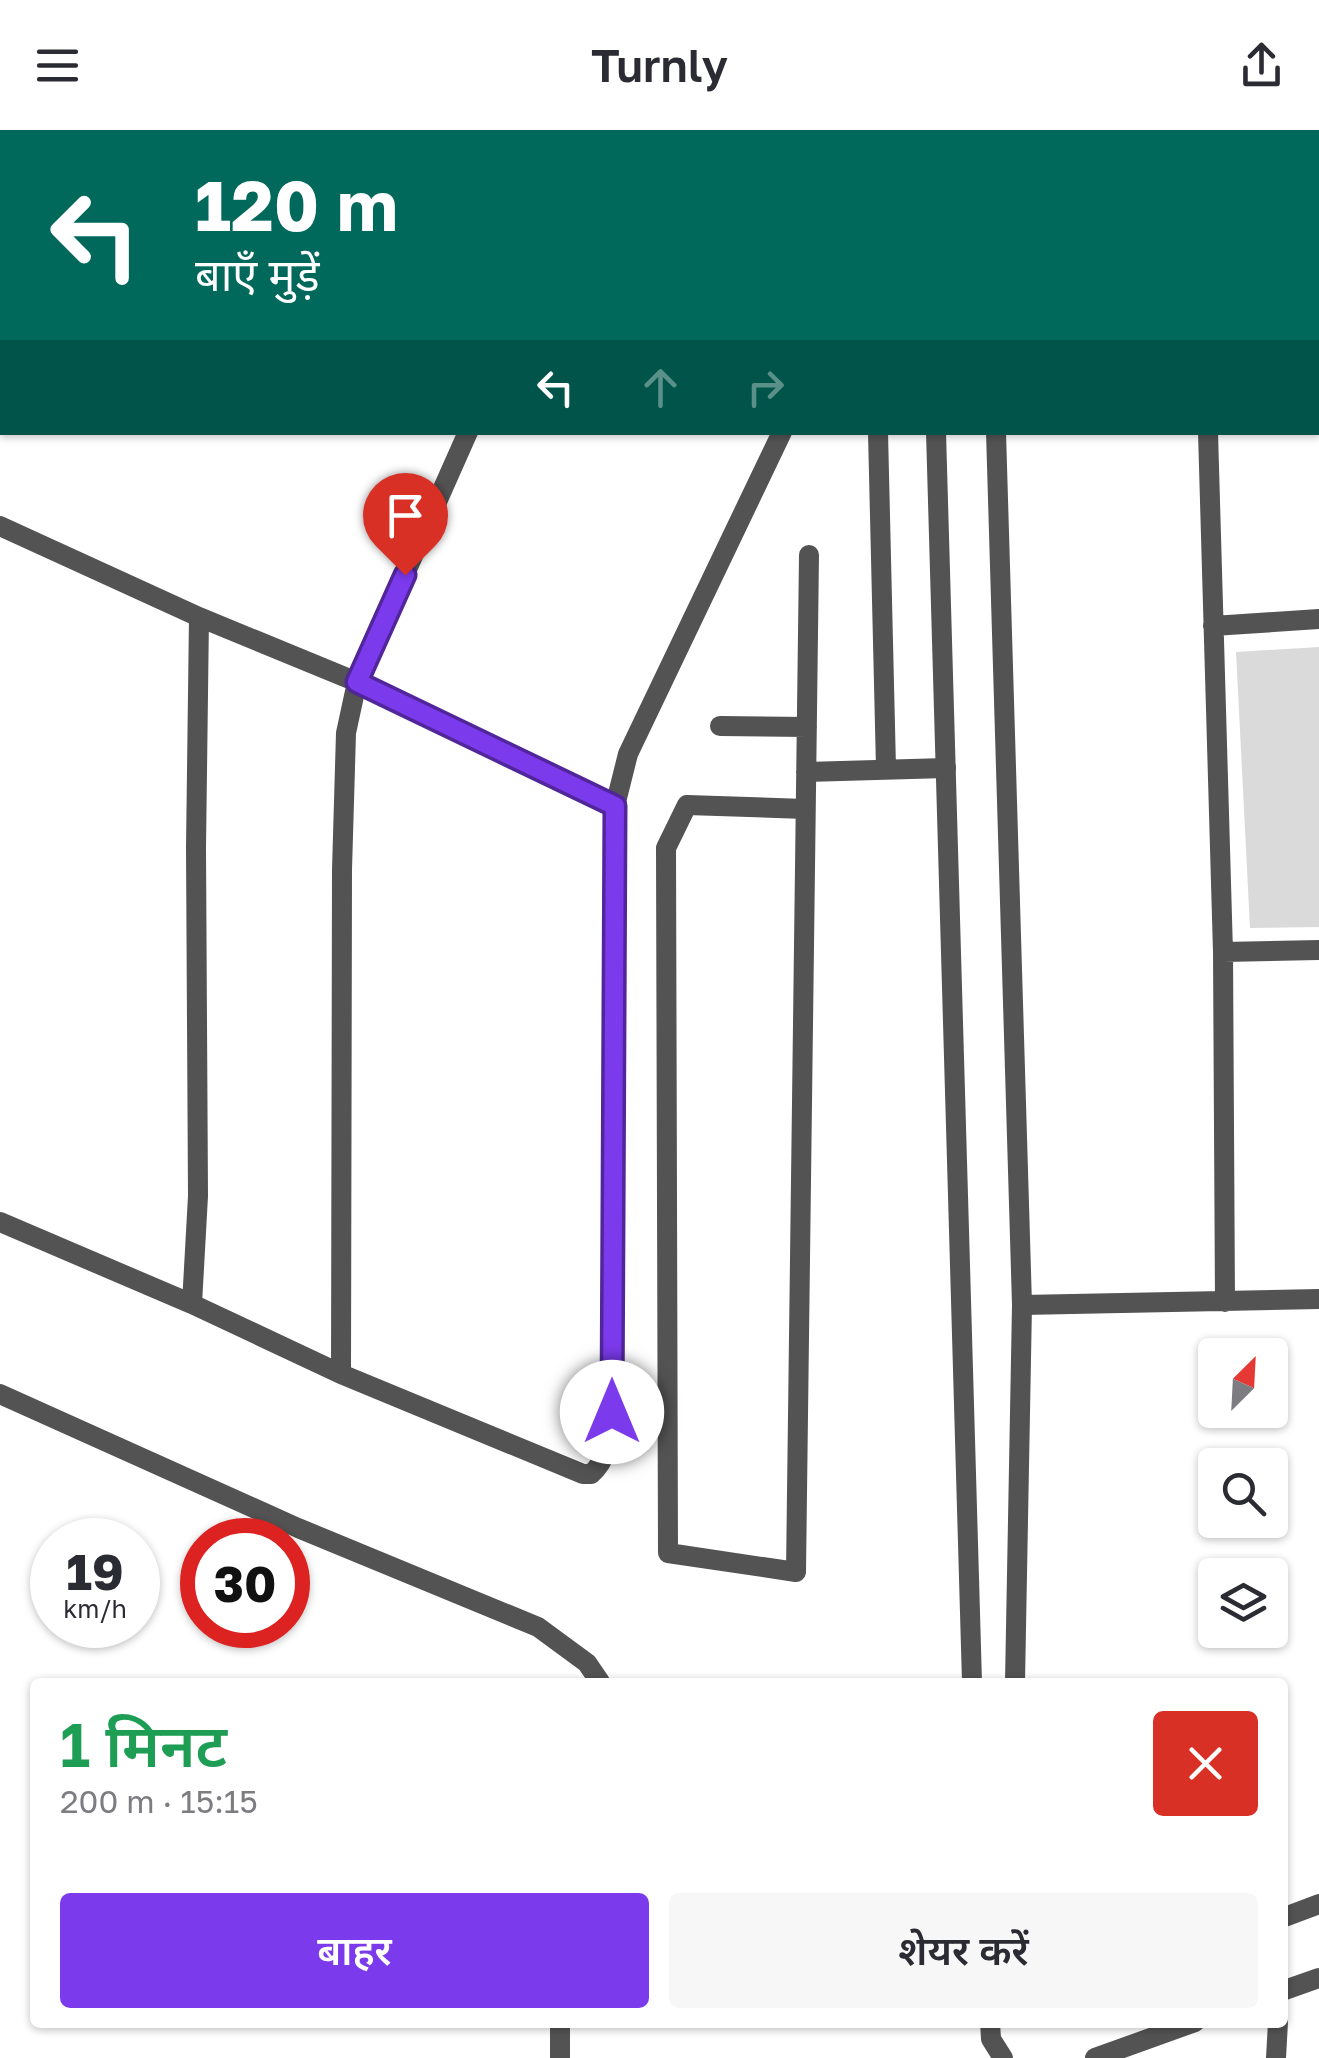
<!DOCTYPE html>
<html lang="hi">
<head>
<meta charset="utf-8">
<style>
  :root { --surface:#fff; --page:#f7f7f7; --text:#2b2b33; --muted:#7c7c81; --accent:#7c3aed }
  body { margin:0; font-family:"Golos Text","Noto Sans Devanagari",sans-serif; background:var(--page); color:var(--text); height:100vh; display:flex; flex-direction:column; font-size:38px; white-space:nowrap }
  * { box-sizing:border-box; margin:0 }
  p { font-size:32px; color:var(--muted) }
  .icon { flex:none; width:55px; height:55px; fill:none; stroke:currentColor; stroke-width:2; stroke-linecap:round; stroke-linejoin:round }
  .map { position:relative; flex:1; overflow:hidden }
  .sheet { position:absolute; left:30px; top:1548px; width:1258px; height:350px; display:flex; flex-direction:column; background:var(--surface); border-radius:10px; box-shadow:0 2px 8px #0004 }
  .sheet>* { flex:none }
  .guide { position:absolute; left:0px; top:0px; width:1320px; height:305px; box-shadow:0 2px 8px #0004; background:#00695c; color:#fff; overflow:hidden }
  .needle { width:65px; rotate:24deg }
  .controls { position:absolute; left:1198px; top:1208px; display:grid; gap:20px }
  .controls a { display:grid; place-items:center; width:90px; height:90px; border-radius:10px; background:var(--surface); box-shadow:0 2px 8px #0004; font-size:50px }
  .speed { position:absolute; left:30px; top:1388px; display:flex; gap:20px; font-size:50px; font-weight:700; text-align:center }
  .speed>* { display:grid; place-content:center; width:130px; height:130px; border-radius:50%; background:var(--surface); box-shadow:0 2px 8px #0004; line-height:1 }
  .speed small { font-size:25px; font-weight:400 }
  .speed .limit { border:15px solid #d22; background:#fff; color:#111 }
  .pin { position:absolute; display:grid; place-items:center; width:85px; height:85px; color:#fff; margin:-102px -42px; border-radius:50% 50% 50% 0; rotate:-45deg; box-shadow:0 0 10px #0007 }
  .pin .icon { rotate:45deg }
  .me { position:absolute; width:110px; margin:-55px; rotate:0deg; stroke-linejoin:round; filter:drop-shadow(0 0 8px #0008) }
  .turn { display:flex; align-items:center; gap:35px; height:210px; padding:0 30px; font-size:45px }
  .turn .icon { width:130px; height:130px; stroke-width:2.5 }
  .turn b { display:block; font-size:70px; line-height:85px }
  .lanes { display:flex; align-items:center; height:95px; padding:0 30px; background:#0003; justify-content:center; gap:50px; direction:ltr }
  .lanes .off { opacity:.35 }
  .round { display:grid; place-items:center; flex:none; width:105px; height:105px; border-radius:10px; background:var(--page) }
  .head { display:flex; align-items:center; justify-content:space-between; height:170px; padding:0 30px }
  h1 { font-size:60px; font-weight:600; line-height:75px; color:#1e9e55 }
  .cta { display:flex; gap:20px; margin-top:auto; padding:20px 30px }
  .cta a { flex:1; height:115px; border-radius:10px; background:var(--accent); color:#fff; font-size:40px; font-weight:600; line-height:115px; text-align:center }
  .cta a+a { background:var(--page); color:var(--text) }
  header { display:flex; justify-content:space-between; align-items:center; height:130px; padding:0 30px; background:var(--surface); font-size:45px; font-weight:600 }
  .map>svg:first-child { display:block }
  .green { fill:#dadada }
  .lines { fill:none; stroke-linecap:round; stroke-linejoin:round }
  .minor { stroke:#535353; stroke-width:20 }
  .tertiary { stroke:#535353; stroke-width:20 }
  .route-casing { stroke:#51269a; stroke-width:25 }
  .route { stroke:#7c3aed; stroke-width:18 }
</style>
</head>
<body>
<header><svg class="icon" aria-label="menu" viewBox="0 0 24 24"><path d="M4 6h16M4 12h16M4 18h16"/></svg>Turnly<svg class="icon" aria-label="share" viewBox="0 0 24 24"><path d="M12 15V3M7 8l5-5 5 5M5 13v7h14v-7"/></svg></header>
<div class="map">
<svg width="1319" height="1928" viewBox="0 0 1319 1928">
  <rect width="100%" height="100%" fill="#fff"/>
  <path class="green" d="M1319,517V797L1250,798L1236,522Z"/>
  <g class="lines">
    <path class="minor" d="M871,0V2
      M1200,0V2
      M878,302L886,638
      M1208,302L1223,822L1225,1172
      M0,396L199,487L357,552L615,676
      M1213,496L1319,489
      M720,596L807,597
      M806,642L946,638
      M805,679L687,675L666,718L668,1423L796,1442L809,425
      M1223,822L1319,820
      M0,1092L192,1174L341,1244L583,1344H591C610,1328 609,1304 612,1281L615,676L628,624L782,302
      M192,1174L198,1066L196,718L199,487
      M1022,1175L1319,1169
      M341,1244L342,740L346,603L357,552L468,302
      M1282,1788L1319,1774
      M1276,1928L1278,1892"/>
    <path class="tertiary" d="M928,0V2
      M986,0V2
      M936,302L972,1552
      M996,302L1022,1175L1015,1552
      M0,1264L298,1398L538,1497L587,1533L600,1552
      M1282,1861L1319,1848
      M990,1892L991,1909L1003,1928
      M560,1928V1892
      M1095,1928L1195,1892"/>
  </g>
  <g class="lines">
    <defs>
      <path id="route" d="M405,445L357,552L615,676L612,1282"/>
    </defs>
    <use href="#route" class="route-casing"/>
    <use href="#route" class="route"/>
  </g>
</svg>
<div class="controls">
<a><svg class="needle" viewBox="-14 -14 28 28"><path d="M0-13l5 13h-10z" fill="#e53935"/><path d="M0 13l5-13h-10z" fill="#7c7c81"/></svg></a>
<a><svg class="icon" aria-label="search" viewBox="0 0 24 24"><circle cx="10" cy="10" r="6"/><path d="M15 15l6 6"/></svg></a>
<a><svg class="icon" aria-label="layers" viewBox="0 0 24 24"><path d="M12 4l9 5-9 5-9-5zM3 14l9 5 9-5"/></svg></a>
</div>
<div class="speed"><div>19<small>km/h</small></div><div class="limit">30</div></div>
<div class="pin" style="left:405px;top:445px;background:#d93025"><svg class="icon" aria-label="arrive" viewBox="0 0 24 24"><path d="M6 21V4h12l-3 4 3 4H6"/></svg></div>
<svg class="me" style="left:612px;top:1282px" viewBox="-20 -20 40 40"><circle r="19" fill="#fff"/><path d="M0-13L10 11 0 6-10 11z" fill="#7c3aed"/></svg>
<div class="guide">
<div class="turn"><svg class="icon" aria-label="left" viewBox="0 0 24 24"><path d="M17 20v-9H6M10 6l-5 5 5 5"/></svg><div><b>120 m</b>बाएँ मुड़ें</div></div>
<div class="lanes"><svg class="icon" aria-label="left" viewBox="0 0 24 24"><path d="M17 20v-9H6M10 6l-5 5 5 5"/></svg><svg class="icon off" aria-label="ahead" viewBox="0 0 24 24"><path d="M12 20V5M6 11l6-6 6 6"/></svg><svg class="icon off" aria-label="right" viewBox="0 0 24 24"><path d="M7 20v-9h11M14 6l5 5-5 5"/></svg></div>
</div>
<section class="sheet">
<div class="head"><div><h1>1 मिनट</h1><p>200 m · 15:15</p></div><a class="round" style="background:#d93025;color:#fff"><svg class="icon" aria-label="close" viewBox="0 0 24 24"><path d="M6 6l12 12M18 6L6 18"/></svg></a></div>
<div class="cta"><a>बाहर</a><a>शेयर करें</a></div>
</section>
</div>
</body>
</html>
